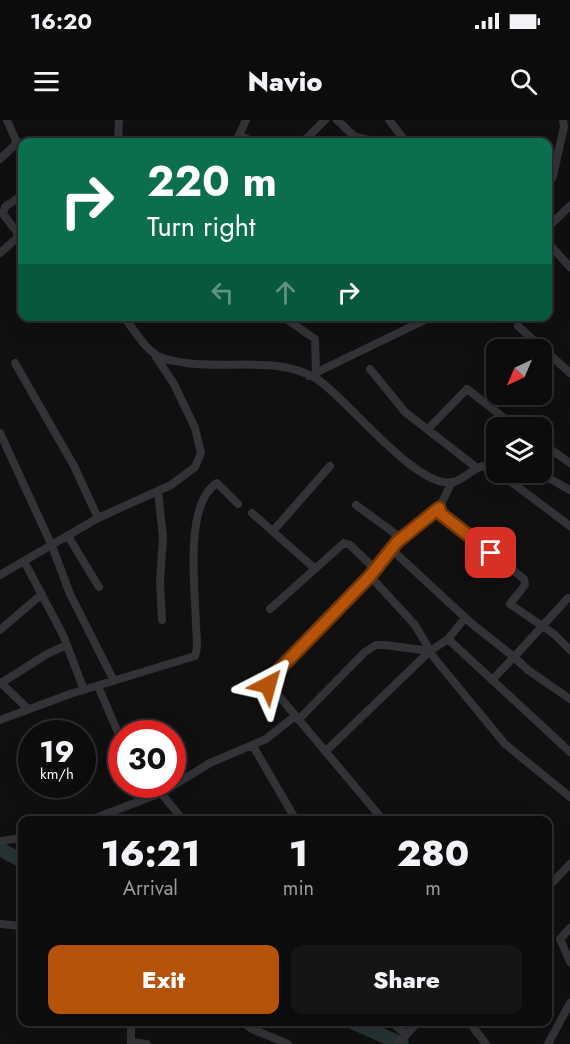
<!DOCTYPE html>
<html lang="en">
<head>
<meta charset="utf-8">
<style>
  :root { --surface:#0c0c0d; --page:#151516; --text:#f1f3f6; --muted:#9a9b9d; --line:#2c2c2e; --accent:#b45309 }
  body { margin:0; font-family:Jost,sans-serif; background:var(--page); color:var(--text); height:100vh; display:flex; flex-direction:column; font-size:22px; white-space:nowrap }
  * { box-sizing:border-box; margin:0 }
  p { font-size:20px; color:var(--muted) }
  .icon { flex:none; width:33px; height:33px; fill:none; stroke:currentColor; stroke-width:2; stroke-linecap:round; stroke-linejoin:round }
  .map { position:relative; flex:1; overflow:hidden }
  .details { position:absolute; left:18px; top:696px; width:534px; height:210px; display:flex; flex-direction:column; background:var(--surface); border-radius:12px; box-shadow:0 6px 24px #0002,0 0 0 2px var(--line) }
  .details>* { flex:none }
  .hud { position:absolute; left:18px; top:18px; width:534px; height:183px; border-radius:12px; box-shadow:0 6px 24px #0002,0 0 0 2px var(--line); background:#0b6e4f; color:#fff; overflow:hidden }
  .needle { width:39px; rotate:224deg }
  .buttons { position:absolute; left:486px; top:219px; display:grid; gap:12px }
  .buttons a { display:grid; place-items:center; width:66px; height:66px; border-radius:12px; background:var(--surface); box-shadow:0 6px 24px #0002,0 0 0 2px var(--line); font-size:30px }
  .speed { position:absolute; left:18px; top:600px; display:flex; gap:12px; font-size:30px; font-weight:700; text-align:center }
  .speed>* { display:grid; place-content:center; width:78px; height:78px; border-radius:50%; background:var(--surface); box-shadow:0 6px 24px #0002,0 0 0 2px var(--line); line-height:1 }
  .speed small { font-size:15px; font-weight:400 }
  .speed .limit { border:9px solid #d22; background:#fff; color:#111 }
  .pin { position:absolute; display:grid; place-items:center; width:51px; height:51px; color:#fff; margin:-26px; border-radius:12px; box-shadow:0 3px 9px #0006 }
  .me { position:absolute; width:66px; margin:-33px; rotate:39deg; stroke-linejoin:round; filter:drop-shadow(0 0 4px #0008) }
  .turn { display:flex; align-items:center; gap:21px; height:126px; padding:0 30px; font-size:27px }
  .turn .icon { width:78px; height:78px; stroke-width:2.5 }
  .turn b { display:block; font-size:42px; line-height:51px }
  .lanes { display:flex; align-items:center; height:57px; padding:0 30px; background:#0003; justify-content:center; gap:30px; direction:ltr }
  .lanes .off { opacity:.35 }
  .eta { display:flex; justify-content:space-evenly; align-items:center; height:102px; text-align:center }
  .eta b { font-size:36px; font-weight:800; line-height:42px }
  .primary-button { display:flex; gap:12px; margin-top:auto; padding:12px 30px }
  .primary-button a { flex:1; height:69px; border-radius:12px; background:var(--accent); color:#fff; font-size:24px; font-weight:800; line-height:69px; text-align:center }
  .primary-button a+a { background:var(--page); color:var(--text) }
  .status { display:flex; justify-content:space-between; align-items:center; height:42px; padding:0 30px; background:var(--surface); direction:ltr }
  .status svg { height:16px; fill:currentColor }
  header { display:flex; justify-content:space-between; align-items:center; height:78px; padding:0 30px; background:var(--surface); font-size:27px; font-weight:800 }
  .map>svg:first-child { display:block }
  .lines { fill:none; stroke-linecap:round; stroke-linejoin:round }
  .river { stroke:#263335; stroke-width:14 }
  .minor { stroke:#313337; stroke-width:8 }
  .route-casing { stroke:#753606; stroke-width:15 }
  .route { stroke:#b45309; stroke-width:10 }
</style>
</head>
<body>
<div class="status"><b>16:20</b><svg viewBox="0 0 49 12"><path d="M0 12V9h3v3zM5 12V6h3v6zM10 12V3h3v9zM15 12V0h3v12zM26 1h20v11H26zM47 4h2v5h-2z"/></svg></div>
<header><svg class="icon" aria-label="menu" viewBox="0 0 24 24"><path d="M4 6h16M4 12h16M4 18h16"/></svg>Navio<svg class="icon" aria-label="search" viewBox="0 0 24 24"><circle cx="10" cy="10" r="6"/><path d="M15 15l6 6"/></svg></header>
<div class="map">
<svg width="570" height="924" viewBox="0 0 570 924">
  <rect width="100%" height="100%" fill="#101011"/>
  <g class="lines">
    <path class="river" d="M0,729L22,741
      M352,902L402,924"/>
    <path class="minor" d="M7,0L22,35
      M337,0L354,16L376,22
      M389,0L406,22
      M239,15L254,22
      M118,22L119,0
      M236,22L246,0
      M303,22L325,0
      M0,39L18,22
      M548,65L553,56L564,7L563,0
      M548,107L570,86
      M548,123L570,147
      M0,133L17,118V112L3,94L5,87L22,75
      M123,196C134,209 144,229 160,237C167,241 178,241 186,243C228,249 280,236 317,259C348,279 417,371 454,362C463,359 472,350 482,346L496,352
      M282,196L315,219L316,254
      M518,206L570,253
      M15,243L74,346L98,398
      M370,249L405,292L477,348
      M309,256L433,196
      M428,309L467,269L517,308
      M0,313L52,426L70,474L114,561
      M542,323L570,343
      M498,352L570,406
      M538,352L570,370
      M452,362L439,388L441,394L524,459L525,465L510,484L554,514L570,530
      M158,371L163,417L160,462L162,500
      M356,385L401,418
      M252,393L314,448
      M273,411L330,346
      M68,416L99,467
      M390,428L471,503L514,537L492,560
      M24,441L63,515L84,570
      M0,455L98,398L171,365L195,347L201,333L195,308L174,264L156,237
      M370,456L415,505L435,539L505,624L570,677
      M568,478L514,537L528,550L570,579
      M270,489L344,423L350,425L375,449
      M0,510L42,474
      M448,519L465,498
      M0,562L28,589
      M1,563L47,534L67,525
      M98,566L122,622
      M0,600L70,574L195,536C199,527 196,514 196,504C195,470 184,383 217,363L238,384
      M298,600L365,532L376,525H385L430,531
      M253,626L296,700
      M326,631L430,531L448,519L570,632
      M139,664L144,678
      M161,673L210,643L266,619L295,596
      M427,699L428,700
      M90,700L161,673L183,700
      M383,700L268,563L370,456L397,422L439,388
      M0,721L22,718
      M548,767L570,744
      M0,804L22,806
      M570,808L560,819L570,842
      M243,902L252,909L288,924
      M392,902L406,915
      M469,902L486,924
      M131,922L147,924
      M131,924V902
      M398,924L418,902
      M548,924L570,883"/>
  </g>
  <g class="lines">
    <defs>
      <path id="route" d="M268,565L269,560L370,456L397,422L439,388L441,394L491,433"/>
    </defs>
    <use href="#route" class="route-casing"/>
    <use href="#route" class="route"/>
  </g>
</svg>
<div class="buttons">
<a><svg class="needle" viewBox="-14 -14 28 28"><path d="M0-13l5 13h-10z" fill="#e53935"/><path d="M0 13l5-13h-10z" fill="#9a9b9d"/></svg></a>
<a><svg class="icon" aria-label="layers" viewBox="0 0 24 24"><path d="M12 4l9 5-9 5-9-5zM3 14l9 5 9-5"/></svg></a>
</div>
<div class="speed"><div>19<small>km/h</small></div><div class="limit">30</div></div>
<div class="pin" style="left:491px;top:433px;background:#d93025"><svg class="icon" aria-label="arrive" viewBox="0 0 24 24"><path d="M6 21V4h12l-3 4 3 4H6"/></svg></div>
<svg class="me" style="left:268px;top:565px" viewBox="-20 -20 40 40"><path d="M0-17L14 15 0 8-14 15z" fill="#b45309" stroke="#fff" stroke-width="4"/></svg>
<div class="hud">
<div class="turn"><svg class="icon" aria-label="right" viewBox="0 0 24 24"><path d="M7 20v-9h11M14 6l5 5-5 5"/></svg><div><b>220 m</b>Turn right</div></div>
<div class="lanes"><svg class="icon off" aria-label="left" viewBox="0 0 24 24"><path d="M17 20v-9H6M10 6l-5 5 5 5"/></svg><svg class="icon off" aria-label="ahead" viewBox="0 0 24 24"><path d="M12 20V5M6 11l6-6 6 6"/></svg><svg class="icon" aria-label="right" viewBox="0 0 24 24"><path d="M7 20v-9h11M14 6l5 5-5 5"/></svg></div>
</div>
<section class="details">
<div class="eta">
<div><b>16:21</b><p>Arrival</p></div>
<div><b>1</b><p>min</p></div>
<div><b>280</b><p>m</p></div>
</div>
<div class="primary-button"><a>Exit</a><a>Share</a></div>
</section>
</div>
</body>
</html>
